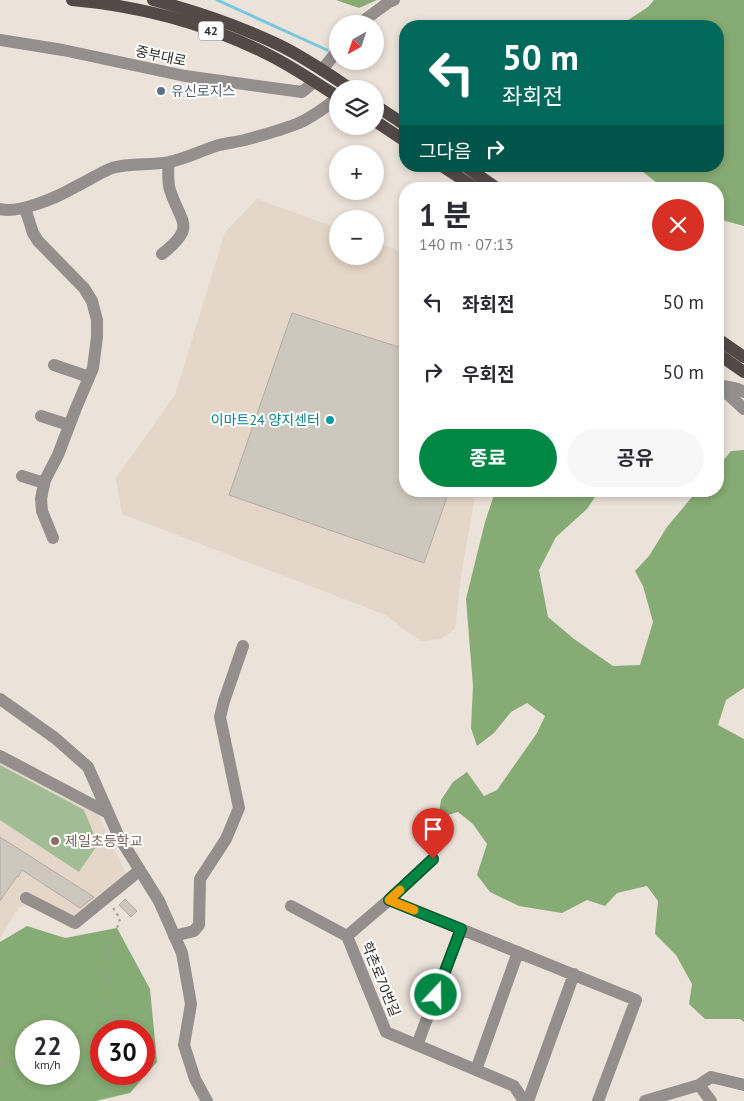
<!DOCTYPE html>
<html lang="ko">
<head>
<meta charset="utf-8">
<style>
  :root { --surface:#fff; --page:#f7f7f7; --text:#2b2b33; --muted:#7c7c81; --accent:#008744 }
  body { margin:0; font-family:"PT Sans","Noto Sans KR",sans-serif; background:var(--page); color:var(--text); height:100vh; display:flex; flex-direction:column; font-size:19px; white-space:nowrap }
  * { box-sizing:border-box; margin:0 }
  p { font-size:16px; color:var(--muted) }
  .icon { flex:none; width:28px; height:28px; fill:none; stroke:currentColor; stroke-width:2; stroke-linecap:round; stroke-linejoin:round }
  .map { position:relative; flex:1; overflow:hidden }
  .panel { position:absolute; left:399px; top:182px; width:325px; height:315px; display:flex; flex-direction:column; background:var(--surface); border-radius:20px; box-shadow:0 2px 8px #0003 }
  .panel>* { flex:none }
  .top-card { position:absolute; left:399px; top:20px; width:325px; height:152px; border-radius:20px; box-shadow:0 2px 8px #0003; background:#00695c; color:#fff; overflow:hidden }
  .needle { width:32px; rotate:220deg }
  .tools { position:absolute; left:329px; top:15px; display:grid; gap:10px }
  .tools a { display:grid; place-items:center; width:55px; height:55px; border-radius:50%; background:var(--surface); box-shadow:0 2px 8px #0003; font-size:25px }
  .speed { position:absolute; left:15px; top:1020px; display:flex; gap:10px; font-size:25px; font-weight:700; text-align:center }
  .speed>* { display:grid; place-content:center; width:65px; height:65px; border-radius:50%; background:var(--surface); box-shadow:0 2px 8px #0003; line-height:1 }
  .speed small { font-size:12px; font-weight:400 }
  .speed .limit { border:8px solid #d22; background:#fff; color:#111 }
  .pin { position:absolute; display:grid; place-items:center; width:42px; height:42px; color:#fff; margin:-51px -21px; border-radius:50% 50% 50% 0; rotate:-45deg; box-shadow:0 0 5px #0007 }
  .pin .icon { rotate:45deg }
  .me { position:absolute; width:55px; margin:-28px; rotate:21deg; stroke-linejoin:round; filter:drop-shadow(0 0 4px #0008) }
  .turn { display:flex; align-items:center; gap:18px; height:105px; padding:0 20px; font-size:22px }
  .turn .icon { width:65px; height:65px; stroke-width:2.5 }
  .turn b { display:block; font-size:35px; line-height:42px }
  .then { display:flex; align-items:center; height:48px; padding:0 20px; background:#0003; gap:10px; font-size:19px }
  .round { display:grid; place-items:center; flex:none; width:52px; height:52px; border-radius:26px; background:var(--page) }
  .overview { display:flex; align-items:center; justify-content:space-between; height:85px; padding:0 20px }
  h1 { font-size:30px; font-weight:700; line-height:38px }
  .primary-button { display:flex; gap:10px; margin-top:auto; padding:10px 20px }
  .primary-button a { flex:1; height:58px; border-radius:30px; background:var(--accent); color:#fff; font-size:20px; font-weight:700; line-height:58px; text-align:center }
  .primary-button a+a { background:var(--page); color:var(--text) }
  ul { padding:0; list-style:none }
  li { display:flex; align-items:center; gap:15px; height:70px; padding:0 20px }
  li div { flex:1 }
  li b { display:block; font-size:19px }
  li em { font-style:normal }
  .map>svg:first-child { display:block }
  .built { fill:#e4d6c8 }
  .green { fill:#a2bc96 }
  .forest { fill:#86ab74; fill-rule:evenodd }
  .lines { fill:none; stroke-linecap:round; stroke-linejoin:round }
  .stream { stroke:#75c8df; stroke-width:3 }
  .building { fill:#cec7bd; stroke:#b2aba2 }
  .path { stroke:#9e9791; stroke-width:2; stroke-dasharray:2.5 4; stroke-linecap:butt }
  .minor { stroke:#948e8d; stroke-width:12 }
  .major { stroke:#534a48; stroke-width:12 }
  .route-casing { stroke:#00582c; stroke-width:12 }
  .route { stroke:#008744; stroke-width:9 }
  .slow { stroke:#f59e0b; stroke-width:9 }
  .service-dot { fill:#5c6f8a; stroke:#fff; stroke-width:2 }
  .culture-dot { fill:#0f9aa8; stroke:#fff; stroke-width:2 }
  .education-dot { fill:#8d6e63; stroke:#fff; stroke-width:2 }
  .labels { text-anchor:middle; stroke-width:4; stroke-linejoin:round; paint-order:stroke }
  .shield { fill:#fff; stroke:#6d6b68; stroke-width:1 }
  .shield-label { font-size:12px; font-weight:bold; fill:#2f2b28 }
  .street-label { font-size:14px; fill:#2f2b28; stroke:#fff }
  .service-label { font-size:14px; fill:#4e5e75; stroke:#fff; text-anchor:start }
  .culture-label { font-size:14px; fill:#0d838f; stroke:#fff; text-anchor:end }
  .education-label { font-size:14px; fill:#785e54; stroke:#fff; text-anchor:start }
</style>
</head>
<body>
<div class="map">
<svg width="744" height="1101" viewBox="0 0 744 1101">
  <rect width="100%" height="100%" fill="#ebe2d9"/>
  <path class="built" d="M257,199L337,228L338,256H375V242L405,253V491H476L461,575L455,629L441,639L422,641L407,632L386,615L122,514L116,478L175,395L225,232Z
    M0,751L91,799L131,884L79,927L69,928L36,905L19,907L0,938Z"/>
  <path class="green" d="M0,765L84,810L98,844L79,872L0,820Z"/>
  <path class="forest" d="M336,0H377L359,8Z
    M654,0H744V226L718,219V189H665L639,169L631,166H718V26H619L648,7Z
    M744,450V688L726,700L718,725L744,739V1022L740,1019H705L689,1004L692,984L676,955L655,934L658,901L647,886L617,893L605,906L587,900L562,913L519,906L490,892L477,875L487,844L473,824L458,812L438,818L441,800L453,782L467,772L484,796L497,790L537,733L545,716L527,703L511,712L494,733L477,746L471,728L473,686L466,599L485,522L495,492L599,491L587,509L556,537L539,570L548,617L574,639L613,666L640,665L653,622L643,586L635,571L649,556L667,527L697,491H718V467L731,451Z
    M27,926L65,938L117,928L150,989L157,1062L130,1093L96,1101H0V942ZM26,1031H69V1074H26ZM101,1031H144V1074H101Z"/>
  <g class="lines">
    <path class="stream" d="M217,0L327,50"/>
  </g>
  <path class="building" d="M292,313L405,349V491H449L424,563L229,495Z
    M0,837L94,897L80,908L22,870L18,877L17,876L0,901Z
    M125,899L137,911L131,917L119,905Z"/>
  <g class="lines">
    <path class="path" d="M107,1031L115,1026L105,965L120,919L112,906
      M69,1056L101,1035
      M0,1065L7,1062L26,1061"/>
    <path class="minor" d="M359,24L389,2L394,0
      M0,40L63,50L185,76L302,92L314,82
      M322,70L338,50
      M25,208L33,233L38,241L84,288L92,301L97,320V337L93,368L76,408L58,455L45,480L43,489L41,499L42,511L53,538
      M0,209C19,214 58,197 75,187C88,181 99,173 112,168C131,162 150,166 169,162C186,159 202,150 219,145C228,143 236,142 245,140C263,135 282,130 299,123C313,117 325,107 338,98
      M162,254C197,226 181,224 170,190C167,181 169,172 168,163
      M54,365L89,377
      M718,385L744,409
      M718,385L738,389L744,392
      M41,416L69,425
      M22,476L44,483
      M0,699L55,738L88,767L118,835L159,901L182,953L191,1004L184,1045L195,1079L207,1101
      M0,756L108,813
      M26,898L75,923L140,870
      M389,900L433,859
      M291,906L347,936L386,1032L514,1086L524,1101
      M174,936L194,931L199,925L200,879L226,839L239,808L220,717L224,701L243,646
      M347,936L389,900L636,1000L598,1101
      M417,1045L461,929
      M476,1070L518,952
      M699,1085L711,1077L744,1085
      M528,1101L574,974
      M645,1101L699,1085L711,1101"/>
    <path class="major" d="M72,0C140,6 208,24 269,55C293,67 315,82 338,97
      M153,0C196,11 239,26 279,45C304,57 327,73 351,89
      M375,105L405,125
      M375,121L405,141
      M442,166L477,189
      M465,166L498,189
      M718,339L744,357
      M718,354L744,372"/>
  </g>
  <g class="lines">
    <defs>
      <path id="route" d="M433,859L389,900L461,929L436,995"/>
    </defs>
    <use href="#route" class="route-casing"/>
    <use href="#route" class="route"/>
    <path class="slow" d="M400,890L389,900L414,910"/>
  </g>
  <circle class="service-dot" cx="161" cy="91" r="5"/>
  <circle class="culture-dot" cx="330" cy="420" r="5"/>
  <circle class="education-dot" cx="55" cy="841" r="5"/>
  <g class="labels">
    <rect class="shield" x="198.5" y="21.5" width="25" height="19" rx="4"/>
    <g class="shield-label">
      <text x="211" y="35">42</text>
    </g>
    <g class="street-label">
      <text transform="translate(161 56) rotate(12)" y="5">중부대로</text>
      <text transform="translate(381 979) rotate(68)" y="5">학촌로70번길</text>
    </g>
    <g class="service-label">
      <text x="171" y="96">유신로지스</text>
    </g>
    <g class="culture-label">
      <text x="320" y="425">이마트24 양지센터</text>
    </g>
    <g class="education-label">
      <text x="65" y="846">제일초등학교</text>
    </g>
  </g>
</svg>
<div class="tools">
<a><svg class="needle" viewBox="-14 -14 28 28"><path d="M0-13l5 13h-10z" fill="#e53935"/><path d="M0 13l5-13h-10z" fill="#7c7c81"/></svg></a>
<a><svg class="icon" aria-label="layers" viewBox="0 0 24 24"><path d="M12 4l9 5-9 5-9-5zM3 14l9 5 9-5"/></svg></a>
<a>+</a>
<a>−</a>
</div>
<div class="speed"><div>22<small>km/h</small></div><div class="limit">30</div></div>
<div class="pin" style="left:433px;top:859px;background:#d93025"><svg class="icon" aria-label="arrive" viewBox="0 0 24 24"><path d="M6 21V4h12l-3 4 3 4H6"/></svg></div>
<svg class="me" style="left:436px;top:995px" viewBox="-20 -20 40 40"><circle r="17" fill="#008744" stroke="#fff" stroke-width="3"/><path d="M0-11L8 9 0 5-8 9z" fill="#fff"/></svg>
<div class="top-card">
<div class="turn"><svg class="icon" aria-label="left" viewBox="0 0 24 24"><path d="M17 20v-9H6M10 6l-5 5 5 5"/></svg><div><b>50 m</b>좌회전</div></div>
<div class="then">그다음<svg class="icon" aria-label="right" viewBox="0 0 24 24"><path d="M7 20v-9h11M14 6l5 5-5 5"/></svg></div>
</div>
<section class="panel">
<div class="overview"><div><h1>1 분</h1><p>140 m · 07:13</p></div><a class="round" style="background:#d93025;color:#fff"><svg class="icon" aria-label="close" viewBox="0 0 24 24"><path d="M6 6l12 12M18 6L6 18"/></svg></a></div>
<ul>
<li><svg class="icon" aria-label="left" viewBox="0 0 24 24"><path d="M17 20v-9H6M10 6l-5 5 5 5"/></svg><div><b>좌회전</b></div><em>50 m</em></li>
<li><svg class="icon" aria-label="right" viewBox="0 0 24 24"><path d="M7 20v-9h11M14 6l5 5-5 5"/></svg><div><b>우회전</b></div><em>50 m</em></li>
</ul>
<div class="primary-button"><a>종료</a><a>공유</a></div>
</section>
</div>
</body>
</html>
